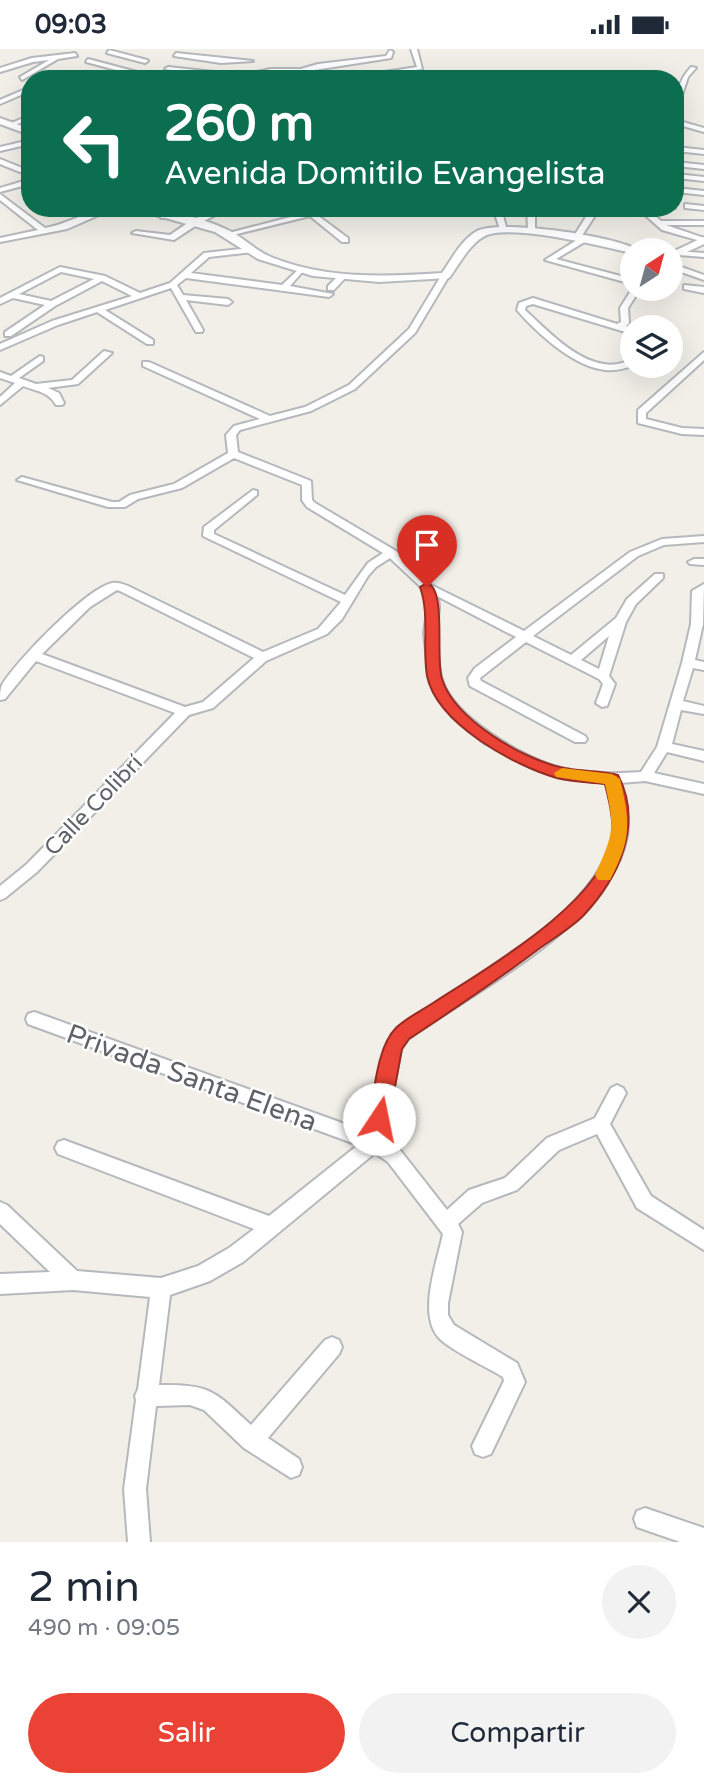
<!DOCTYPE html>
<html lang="es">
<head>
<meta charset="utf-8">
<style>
  :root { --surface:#fff; --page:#f2f2f3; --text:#1f2937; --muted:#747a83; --accent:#ea4335 }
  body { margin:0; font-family:"Varela Round",sans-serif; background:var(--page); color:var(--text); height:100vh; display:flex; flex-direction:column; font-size:26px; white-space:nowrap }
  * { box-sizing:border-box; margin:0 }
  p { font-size:23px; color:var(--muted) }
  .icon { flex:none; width:38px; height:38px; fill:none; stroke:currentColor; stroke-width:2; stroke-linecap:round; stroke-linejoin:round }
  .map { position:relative; height:1493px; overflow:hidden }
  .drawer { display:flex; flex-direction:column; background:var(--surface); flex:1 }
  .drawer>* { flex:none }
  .guide { position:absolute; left:21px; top:21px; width:663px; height:147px; border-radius:28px; box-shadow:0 7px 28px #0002; background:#0b6e4f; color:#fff; overflow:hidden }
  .needle { width:46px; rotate:36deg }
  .buttons { position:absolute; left:620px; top:189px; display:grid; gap:14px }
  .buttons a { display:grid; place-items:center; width:63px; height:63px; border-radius:50%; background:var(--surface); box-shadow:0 7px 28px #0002; font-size:35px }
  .pin { position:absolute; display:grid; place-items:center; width:60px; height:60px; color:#fff; margin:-72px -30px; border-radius:50% 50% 50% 0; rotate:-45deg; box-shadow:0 0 7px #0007 }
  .pin .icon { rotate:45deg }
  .me { position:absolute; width:77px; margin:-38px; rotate:11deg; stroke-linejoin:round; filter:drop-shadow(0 0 5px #0008) }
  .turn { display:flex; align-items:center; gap:24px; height:147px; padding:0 28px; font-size:32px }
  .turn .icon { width:91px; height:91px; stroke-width:2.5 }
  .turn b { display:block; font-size:49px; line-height:60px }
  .round { display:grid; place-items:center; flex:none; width:74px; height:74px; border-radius:37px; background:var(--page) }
  .head { display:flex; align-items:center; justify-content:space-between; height:119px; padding:0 28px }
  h1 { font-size:42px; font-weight:600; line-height:52px }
  .primary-button { display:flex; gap:14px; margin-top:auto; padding:14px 28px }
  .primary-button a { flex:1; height:80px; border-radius:42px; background:var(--accent); color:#fff; font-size:28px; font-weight:600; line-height:80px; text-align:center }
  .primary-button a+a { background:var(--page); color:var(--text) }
  .status { display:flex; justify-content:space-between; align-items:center; height:49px; padding:0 35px; background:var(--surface); direction:ltr }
  .status svg { height:19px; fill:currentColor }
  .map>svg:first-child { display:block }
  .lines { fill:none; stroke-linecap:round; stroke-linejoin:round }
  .street-casing { stroke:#b5b8bc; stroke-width:4 }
  .secondary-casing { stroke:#b6babf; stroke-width:4 }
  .street { fill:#fff; fill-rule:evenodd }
  .secondary { fill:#fff; fill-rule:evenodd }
  .route { fill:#ea4335; stroke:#982c22; stroke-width:2 }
  .slow { fill:#f59e0b }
  .labels { text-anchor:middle; stroke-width:5; stroke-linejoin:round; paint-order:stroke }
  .street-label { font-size:23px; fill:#5f6368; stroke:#fff }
  .near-street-label { font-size:28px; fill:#5f6368; stroke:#fff }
</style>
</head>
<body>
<div class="status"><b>09:03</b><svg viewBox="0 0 49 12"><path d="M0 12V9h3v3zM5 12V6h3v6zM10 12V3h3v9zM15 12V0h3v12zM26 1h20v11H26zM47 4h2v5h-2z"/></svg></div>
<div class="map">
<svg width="704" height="1493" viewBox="0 0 704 1493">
  <rect width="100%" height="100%" fill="#f1efe8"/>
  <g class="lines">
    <defs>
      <path id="street" d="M411,0H417L422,20L356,30H339L417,18Z
        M109,1L147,11L148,12L145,14L107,4Z
        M390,1L393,3L391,9L308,22L331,30C321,30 311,23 301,24C291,24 282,30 271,30L292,23H271L234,30L165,20L168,18L243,26L271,20H301L318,15L386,7Z
        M75,4L77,7L58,10L22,31L20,28L49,11L33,13L0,23V19L32,9Z
        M176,4L253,12L221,14L174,7Z
        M88,10L156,28L157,29L150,30L86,13Z
        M691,18L696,19L688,28L679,55L676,57C676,41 681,29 691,18Z
        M30,38V42L0,55V51Z
        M30,66V70L10,78L7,76Z
        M676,71L704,79V83L676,75Z
        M30,91V95L0,102V98Z
        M676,98L704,101V105L676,102Z
        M0,110L30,122V127L0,115Z
        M676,113L704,116V120L676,117Z
        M676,125L704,128V132L676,129Z
        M27,131H30V135L0,143V139Z
        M676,139L704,142V146L676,143Z
        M0,145L45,179C69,175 91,159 115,159L67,180L0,193V189L38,181L0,151Z
        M685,155L704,157V161L685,159Z
        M172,159H182L167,169H161V165Z
        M218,159H229L198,175L174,191L132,184L136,182L170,186L192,171Z
        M325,159H339L317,166L348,189V193H342L310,167L229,187L225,185Z
        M493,159H501L507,182L500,180Z
        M527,159H535V182L528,180Z
        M637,159H675L649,162L661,172H704V176H666L704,189V193L662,181Z
        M589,163L596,165L581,188L588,187V191L556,210L632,230V235L545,211L580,189L574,187Z
        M250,199L254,201L253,203L209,208L191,224L282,236L300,219L304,221L290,237L333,245L329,248L186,229L177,236L183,246L228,250L232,253L228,256L186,251L203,281L202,283H196L171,239L105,261L153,291V295H147L97,263L58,276L0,301V295L52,272L132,247L102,232L55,257L11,287H5V283L45,256L13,249L0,255V249L60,218L105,227L140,244L170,234L204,204ZM61,223L94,230L51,252L19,245Z
        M676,202L704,204V208L679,206H676Z
        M670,214L704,226V231L670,219Z
        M445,225L449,227L415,284L355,340L311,362L240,381L236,386L238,403L311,432L312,451L315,454L396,502L431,536L524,582L630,503L662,490L704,487V493L664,496L638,507L533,587L571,606L616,569L627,550L655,525H663V529L636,555L626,573L609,627L615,635L607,657L602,658L596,654L603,635L599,630L526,593L480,629L481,632L585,687L587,690L585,693H575L470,637L468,629L475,619L516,588L437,547C442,560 436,571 436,584C436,598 438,614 441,627C449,666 524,710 561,719C587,725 615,725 641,723L657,698L682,614L691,575L692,542L704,535L703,575L695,611L704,613V621L693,619L683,652L704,657V665L681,661L672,695L704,702V712L667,703L654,724L704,735V745L645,732L620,734C624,751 630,770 627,787C611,876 476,940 408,990L401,1000L384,1090L400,1101L447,1161L469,1141L505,1129L547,1089L595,1069L611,1039L617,1036L623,1039L626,1044L610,1075L651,1147L704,1181V1201L637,1159L597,1085L559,1101L517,1141L482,1154L458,1175L462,1183L448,1254V1266L454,1276L517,1314L525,1333L491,1405L483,1408L475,1405L472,1397L504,1332L503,1328C485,1317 456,1304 441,1291C416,1268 437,1214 443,1185L388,1113L375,1104L243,1213L210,1232L170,1246L159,1336C211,1335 214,1342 251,1376L325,1291L332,1288L339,1291L342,1298L339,1305L268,1389L299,1410L302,1418L299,1426L291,1429L244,1399L204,1361L190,1356L156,1357L146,1440L150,1493H128L124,1440L136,1351L135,1347L138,1340L150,1248L73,1241L0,1245V1225L50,1223L0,1175V1153L7,1156L77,1222L161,1229L198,1217L229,1199L254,1180L58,1105L55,1099L58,1093L64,1091L269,1167L358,1096L28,975L26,970L28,965L34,963L40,965L367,1083L385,998L396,980C461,934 596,869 613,787C616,770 610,751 606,734L560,729L532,719L484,694L452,668L429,630L424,584L428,556L422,539L390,509L376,518L368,527L342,570L327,585L266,612L213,659L189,666L37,823L5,849L0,851V837L27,815L175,664L36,612L5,650L0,651C0,646 0,640 2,636C16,612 86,540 112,534C117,533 123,535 128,537L263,603L318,580L341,553L203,487L204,478L253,441L257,442V446L214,481V485L345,546L368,514L383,504L307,458L302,451V436L234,409L182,439L138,450L125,458H108L17,431L22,428L112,453H119L130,446L174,435L228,404L226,386L234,377L260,370L143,317V313H149L270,367L305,358L349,336L409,280L441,227ZM117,541L120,542L254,609L203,653L185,658L42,605L90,558ZM609,587L599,620L581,611Z
        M339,226L346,228L334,241H328V237Z
        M684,236L704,238V244L684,240Z
        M632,240H640L628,259L629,274L626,277L632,279V285L533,255L526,257L525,261C546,280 574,311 604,315C614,317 622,314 632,311L633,317C622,320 612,323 600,320C571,315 536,283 517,261L519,254L533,249L617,275L621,273L620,259Z
        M104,302L112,304L78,335L48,339L59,344L64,354L62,356H56C49,343 36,342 23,337L0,356V348L15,334L0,329V323L11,327L40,307L43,308V312L19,329L36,335L72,331Z
        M704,303V311L646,364V370L682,379L704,380V386L682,385L638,374V361Z
        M694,510H704V516L690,515L688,513Z
        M645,1459L704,1479V1493H680L637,1478L634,1470L637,1462Z"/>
      <path id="secondary" d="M0,69L30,80V86L0,75Z
        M130,159C161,159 202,168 230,182C244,189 256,202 271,208C325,230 385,228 442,224C452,210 461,191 477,182C499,170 617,187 637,201H632V204C603,198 507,173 483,188C468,197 459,216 449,229L379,233L313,227L258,210L215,183Z
        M704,188V195L670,211V204Z"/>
    </defs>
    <use href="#street" class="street-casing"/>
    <use href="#secondary" class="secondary-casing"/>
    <use href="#street" class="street"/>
    <use href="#secondary" class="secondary"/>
  </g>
  <path class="route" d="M427,534C447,540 435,608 442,630C455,671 524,711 564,719C582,723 600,721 618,726C644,776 618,830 583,867C571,879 554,889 540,899C498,931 453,961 409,990L402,1000L389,1070L386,1077L379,1079L372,1077L369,1070C374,1045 377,997 396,979C407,968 423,961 436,952C487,919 604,852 612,788C614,770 609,752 605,735C590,733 573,733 557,729C515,717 437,675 427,627C422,597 430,566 420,538Z"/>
  <path class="slow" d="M562,719L612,725L620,730C630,775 632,789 610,831H598L595,826C614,784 615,780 605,735L556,728L554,724Z"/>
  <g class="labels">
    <g class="street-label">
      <text transform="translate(93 756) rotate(-46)" y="8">Calle Colibrí</text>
    </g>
    <g class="near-street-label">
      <text transform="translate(192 1028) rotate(20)" y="10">Privada Santa Elena</text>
    </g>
  </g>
</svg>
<div class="buttons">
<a><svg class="needle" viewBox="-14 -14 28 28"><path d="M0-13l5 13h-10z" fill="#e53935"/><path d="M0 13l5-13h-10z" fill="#747a83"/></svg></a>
<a><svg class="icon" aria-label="layers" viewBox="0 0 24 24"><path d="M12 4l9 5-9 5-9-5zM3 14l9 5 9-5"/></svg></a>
</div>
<div class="pin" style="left:427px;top:538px;background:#d93025"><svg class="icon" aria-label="arrive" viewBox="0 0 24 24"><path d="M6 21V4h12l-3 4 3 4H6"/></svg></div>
<svg class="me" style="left:379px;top:1070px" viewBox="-20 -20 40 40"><circle r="19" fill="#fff"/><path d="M0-13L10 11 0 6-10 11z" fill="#ea4335"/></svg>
<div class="guide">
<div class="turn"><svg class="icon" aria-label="left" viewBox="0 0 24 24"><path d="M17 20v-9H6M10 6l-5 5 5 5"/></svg><div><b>260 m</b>Avenida Domitilo Evangelista</div></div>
</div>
</div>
<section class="drawer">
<div class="head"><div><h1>2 min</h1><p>490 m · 09:05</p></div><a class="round"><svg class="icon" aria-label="close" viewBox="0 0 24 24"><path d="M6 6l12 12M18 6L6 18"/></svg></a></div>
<div class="primary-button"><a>Salir</a><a>Compartir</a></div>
</section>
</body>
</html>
